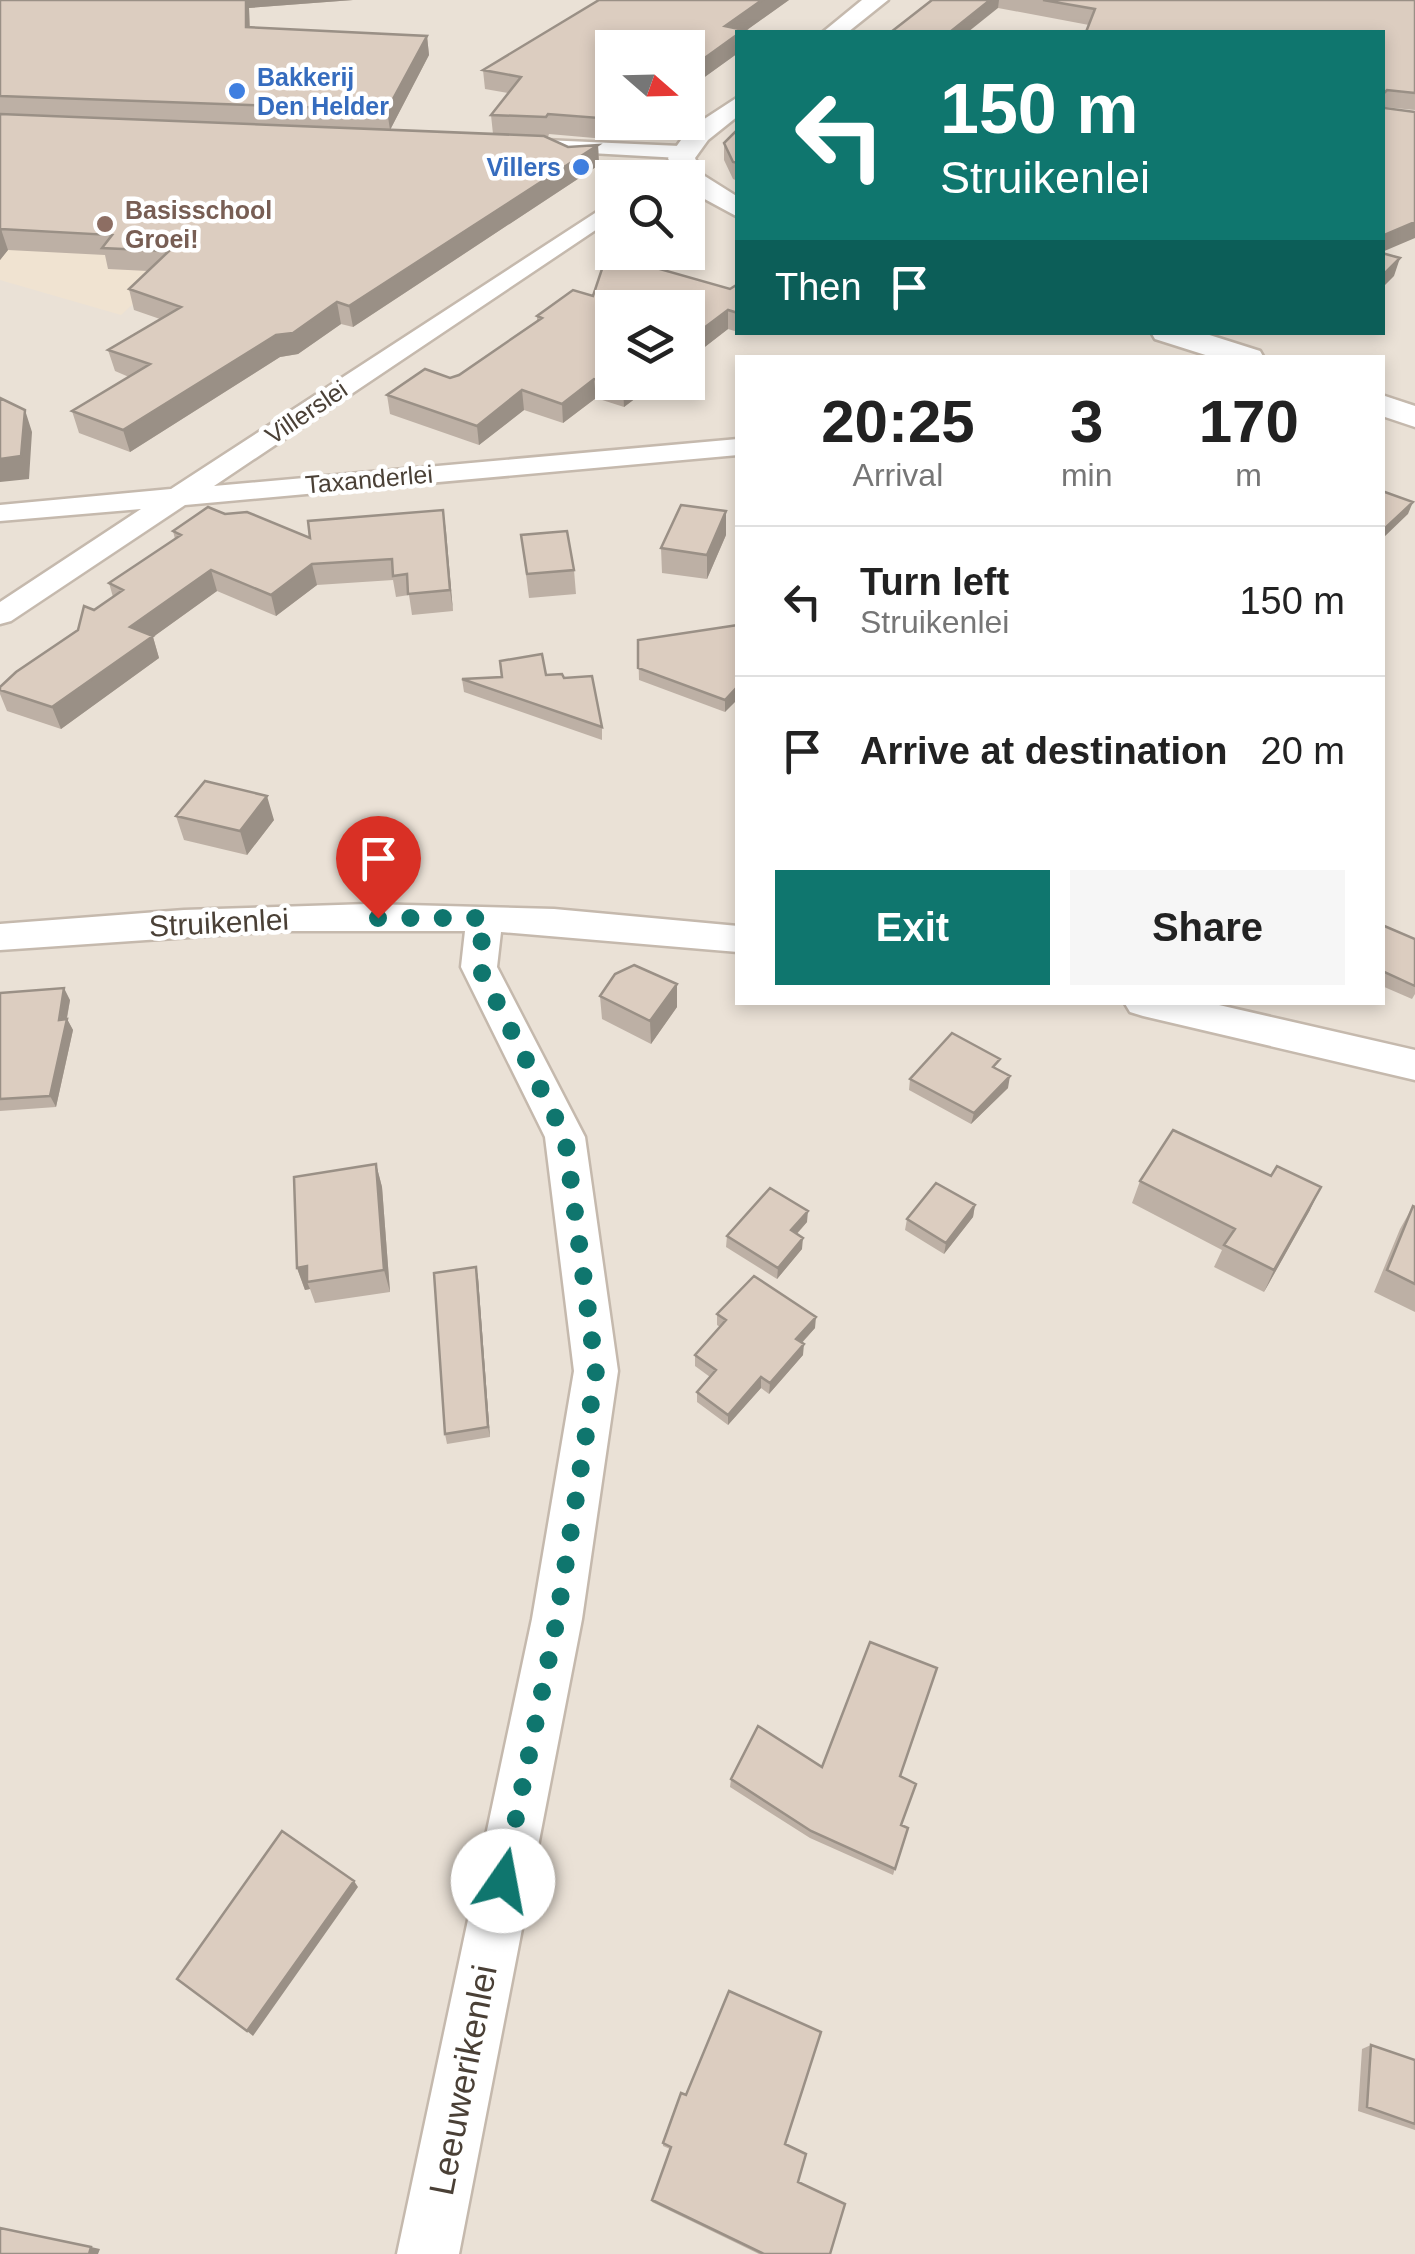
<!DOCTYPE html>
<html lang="en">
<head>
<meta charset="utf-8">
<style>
  :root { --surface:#fff; --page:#f6f6f6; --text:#222; --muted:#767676; --line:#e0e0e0; --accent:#0f766e }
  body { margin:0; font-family:Helvetica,sans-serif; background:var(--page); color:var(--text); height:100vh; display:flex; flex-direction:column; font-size:38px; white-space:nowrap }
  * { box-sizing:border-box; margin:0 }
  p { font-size:32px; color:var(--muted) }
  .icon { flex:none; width:55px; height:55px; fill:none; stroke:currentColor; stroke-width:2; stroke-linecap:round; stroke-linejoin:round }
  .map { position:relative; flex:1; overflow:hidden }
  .side { position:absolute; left:735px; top:355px; width:650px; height:650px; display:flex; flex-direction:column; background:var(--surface); border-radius:0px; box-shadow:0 5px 15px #0003 }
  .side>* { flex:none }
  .top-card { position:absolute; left:735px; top:30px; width:650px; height:305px; border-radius:0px; box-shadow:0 5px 15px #0003; background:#0f766e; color:#fff; overflow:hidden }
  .needle { width:65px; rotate:110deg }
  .controls { position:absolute; left:595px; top:30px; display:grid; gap:20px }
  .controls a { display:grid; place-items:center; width:110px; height:110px; border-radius:0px; background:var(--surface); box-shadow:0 5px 15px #0003; font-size:50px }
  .pin { position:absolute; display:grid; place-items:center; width:85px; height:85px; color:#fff; margin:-102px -42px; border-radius:50% 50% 50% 0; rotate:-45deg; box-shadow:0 0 10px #0007 }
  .pin .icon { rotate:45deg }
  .me { position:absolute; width:110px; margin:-55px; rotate:12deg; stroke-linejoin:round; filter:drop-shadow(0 0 8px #0008) }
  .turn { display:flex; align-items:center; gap:35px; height:210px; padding:0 40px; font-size:45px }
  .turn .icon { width:130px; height:130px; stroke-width:2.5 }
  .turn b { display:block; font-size:70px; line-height:85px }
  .then { display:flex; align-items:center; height:95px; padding:0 40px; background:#0003; gap:20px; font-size:38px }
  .eta { display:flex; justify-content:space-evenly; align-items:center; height:170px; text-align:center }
  .eta b { font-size:60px; font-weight:600; line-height:70px }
  .cta { display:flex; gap:20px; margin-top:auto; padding:20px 40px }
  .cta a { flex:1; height:115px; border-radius:0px; background:var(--accent); color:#fff; font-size:40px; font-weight:600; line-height:115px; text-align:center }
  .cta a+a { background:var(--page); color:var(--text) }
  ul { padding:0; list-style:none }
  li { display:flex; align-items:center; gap:30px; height:150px; padding:0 40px; border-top:2px solid var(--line) }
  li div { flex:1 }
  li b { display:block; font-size:38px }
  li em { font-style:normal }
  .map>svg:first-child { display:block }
  .residential { fill:#eae1d6; fill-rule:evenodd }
  .education { fill:#f0e3d1 }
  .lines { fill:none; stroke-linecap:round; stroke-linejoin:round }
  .minor-casing { stroke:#c5b9ad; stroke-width:5 }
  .tertiary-casing { stroke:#c5b9ad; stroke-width:5 }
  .minor { fill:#fff; fill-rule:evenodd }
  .tertiary { fill:#fff; fill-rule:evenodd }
  .wall { fill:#bdb0a5 }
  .shaded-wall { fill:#9a9086 }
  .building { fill:#dccdc0; stroke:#9a9086; stroke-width:2.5 }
  .route { stroke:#0f766e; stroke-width:18; stroke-dasharray:0 32.4 }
  .shop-dot { fill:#3f7fe0; stroke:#fff; stroke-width:4 }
  .education-dot { fill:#8d6e63; stroke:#fff; stroke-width:4 }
  .labels { text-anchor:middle; stroke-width:9; stroke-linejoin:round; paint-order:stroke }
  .far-shop-label { font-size:25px; font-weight:bold; fill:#366cbe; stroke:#fff; text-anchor:start }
  .far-education-label { font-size:25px; font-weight:bold; fill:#785e54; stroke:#fff; text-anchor:start }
  .far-street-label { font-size:25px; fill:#4a4036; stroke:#fff }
  .street-label { font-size:30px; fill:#4a4036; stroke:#fff }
  .near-street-label { font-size:35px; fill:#4a4036; stroke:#fff }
</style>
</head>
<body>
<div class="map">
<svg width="1415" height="2254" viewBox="0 0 1415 2254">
  <rect width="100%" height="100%" fill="#f6f0e9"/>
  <path class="residential" d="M0,0H1415V2254H0ZM738,32H1382V332H738ZM612,48H688V122H612ZM612,178H688V252H612ZM612,308H688V382H612ZM738,358H1382V1002H738Z"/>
  <path class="education" d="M0,200L195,248L121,315L0,280Z"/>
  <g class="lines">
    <defs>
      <path id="minor" d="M544,140L680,146L691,152L680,158L537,150L533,146L537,142Z
        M612,202V219L214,486L738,439V455L185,505L11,621L0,624V602L141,509L0,521V505L171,489Z
        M369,904L554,909L738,926V952L501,932L497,967L585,1137L618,1371L582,1619L459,2254H397L532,1619L574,1371L545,1137L461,967L465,931H276L0,950V924L184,910Z
        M1124,1002H1206L1415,1050V1080L1143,1016L1130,1012Z"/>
      <path id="tertiary" d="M862,0H888L848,32H823Z
        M738,97V116L708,140L695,158L703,175L738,197V217L688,190V178H676L668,158L689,129Z
        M1151,332H1200L1260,351L1264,358H1215L1155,339Z
        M1382,395L1415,406V427L1382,416Z"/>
    </defs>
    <use href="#minor" class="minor-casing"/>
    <use href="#tertiary" class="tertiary-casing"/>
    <use href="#minor" class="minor"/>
    <use href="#tertiary" class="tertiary"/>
  </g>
  <path class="wall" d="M0,0H353L249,8L250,27L427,36L429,55L390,130L493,134L491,115L508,93L485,89L483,70L599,0H789L744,32H738V53L688,89V48H612V122H641L617,140L549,134L548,137H545L568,147L598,145L599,165L353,327L341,324L298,354L280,357L130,452L79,433L72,411L129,377L115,371L108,350L160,319L134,310L129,289L148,271L108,269L105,255L8,250L0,260Z
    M932,0H1415V110L1384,107L1382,32L1089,25L998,8Z
    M738,129V181L733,179L724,160V143Z
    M738,284V332L728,329L688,360V308L612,382H657L624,407L596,398L563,423L524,410L479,445L390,414L387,395L459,375L537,321V316L593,296L730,289Z
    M443,510L453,611L412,615L409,595L396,597L393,580L317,585L276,616L217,591L153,637L159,658L61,729L7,711L0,694V687L78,630L94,610L113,597L109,583L175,539L173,531L225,514L310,538Z
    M521,535L574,570L576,594L529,598Z
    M726,535L707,579L662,573L661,548Z
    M738,625L725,712L639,680L638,640Z
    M564,678L602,727V740L464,692L462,679Z
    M176,816L274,820L247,855L184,840Z
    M1382,925L1415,939V994L1412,999L1382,986Z
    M0,993L70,1000L67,1019L73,1030L56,1107L0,1111Z
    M600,996L677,1007L651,1044L602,1019Z
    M910,1079L1008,1088L971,1124L909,1090Z
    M376,1164L382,1187L390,1292L315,1303L310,1289L305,1290L297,1268Z
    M1271,1176L1310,1210L1264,1292L1214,1267L1222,1250L1132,1203L1140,1181Z
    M975,1205L973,1217L944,1254L905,1230L907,1219Z
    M1413,1206L1415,1207V1312L1374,1292L1400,1229Z
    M807,1222L797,1234L802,1249L777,1279L726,1247L727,1236Z
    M476,1267L478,1278L490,1437L447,1444L445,1434Z
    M717,1314L815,1328L802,1343L803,1355L769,1394L761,1388L728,1425L697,1402V1392L710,1377L695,1366V1355L720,1327L717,1325Z
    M822,1767L900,1776L901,1825L908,1828L893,1875L810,1838L730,1787L731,1779Z
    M1371,2045L1415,2060V2130L1358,2111L1362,2049Z
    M663,2143L785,2144L798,2182L830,2254H759L652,2202V2200L670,2149L663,2146Z"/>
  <path class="shaded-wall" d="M246,0H353L249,8L250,46L246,27Z
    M762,0H789L744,32H738V53L688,89V70L725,26Z
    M990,0H999L998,8L968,32H950Z
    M427,36L429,55L390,130L387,110Z
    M617,122H641L617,140Z
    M598,145L599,165L353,327L349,306Z
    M1415,222V238L1382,252V236Z
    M1,229L8,250L0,260V231Z
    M1400,258L1394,276L1382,288V276Z
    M337,302L341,324L298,354L280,357L130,452L123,430L276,335Z
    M728,310V329L688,360V340Z
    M594,379L596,398L563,423L562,404Z
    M630,382H657L624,407L623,387Z
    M522,390L524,410L479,445L477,426Z
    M25,410L32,432L29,479L0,482V459Z
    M1413,502L1408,514L1382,539V531Z
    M443,510L446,531L453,611L450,590Z
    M726,511V535L707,579V555Z
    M312,564L317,585L276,616L271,595Z
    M211,570L217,591L153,637L159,658L61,729L52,707L130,627Z
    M738,686V699L725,712V700Z
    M267,796L274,820L247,855L240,831Z
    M677,984V1007L651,1044L650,1021Z
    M64,988L70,1000L66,1022L67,1019L73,1030L56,1107L50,1096Z
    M1010,1076L1008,1088L971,1124L974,1113Z
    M376,1164L382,1187L390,1292L384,1270Z
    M1321,1187L1310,1210L1264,1292L1274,1270Z
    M975,1205L973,1217L944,1254L946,1243Z
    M808,1211L807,1222L790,1241L791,1230Z
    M803,1238L802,1249L777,1279L778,1268Z
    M307,1266V1282L310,1289L305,1290L297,1268Z
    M476,1267L478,1278L490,1437L488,1427Z
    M816,1317L815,1328L795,1350L796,1339Z
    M804,1344L803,1355L769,1394L770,1383Z
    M761,1377V1388L728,1425V1415Z
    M354,1881L358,1887L253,2036L247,2031Z
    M91,2247L100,2249L98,2254H89Z"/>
  <path class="building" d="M0,0H246V27L427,36L387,110L0,96Z
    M599,0H762L725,26L744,30L738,32V34L688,70V48H612V119L548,114L546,117L491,115L521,77L483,70Z
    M932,0H990L950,32H891Z
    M1043,0H1415V93L1387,90L1383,94L1384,108L1415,112V222L1382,236V32H1086L1095,9Z
    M0,114L544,136L568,147L598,145L349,306L337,302L293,333L276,335L123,430L72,411L150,364L108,350L181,307L129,289L169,251L102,248L112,235L1,229L0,231Z
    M738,129V163L733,162L724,143Z
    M1382,253L1400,258L1382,276Z
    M607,254L730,289L738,284V313L728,310L688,340V308H612V382H630L623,387L594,379L562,404L522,390L477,426L387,395L425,369L450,378L459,375L542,318L537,316L573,290L593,296Z
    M0,398L25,410L21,456L0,459Z
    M1382,491L1413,502L1382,531Z
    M681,505L726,511L707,555L661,548Z
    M208,507L225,514L247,512L310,538L308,521L443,510L450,590L408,594L407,574L393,576L392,559L312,564L271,595L211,570L130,627L153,636L52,707L0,690V687L16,672L78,630L84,606L94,610L123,590L109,583L181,535L173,531Z
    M567,531L574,570L527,574L521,535Z
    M738,625V686L725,700L638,668V640Z
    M542,654L546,675L562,674L564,678L592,676L602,727L462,679L502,677L500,661Z
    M205,781L267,796L240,831L176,816Z
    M1382,925L1415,939V986L1382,971Z
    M634,965L677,984L650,1021L600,996L615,974Z
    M64,988L59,1020L67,1019L50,1096L0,1099V993Z
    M952,1033L1000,1059L993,1067L1010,1076L974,1113L910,1079Z
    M1173,1130L1271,1176L1277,1166L1321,1187L1274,1270L1224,1245L1235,1229L1140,1181Z
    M376,1164L384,1270L307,1282V1266L297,1268L294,1177Z
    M936,1183L975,1205L946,1243L907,1219Z
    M770,1188L808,1211L791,1230L803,1238L778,1268L727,1236Z
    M1413,1206L1415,1207V1284L1387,1270Z
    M476,1267L488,1427L445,1434L434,1273Z
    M754,1276L816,1317L796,1339L804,1344L770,1383L761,1377L728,1415L697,1392L716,1370L695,1355L726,1320L717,1314Z
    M870,1642L937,1668L900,1776L916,1784L901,1825L908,1828L895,1869L811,1831L731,1779L758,1726L822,1767Z
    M282,1831L354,1881L247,2031L177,1979Z
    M729,1991L821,2032L785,2144L806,2154L798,2182L845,2204L830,2254H764L652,2200L671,2147L663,2143L681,2093L686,2095Z
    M1371,2045L1415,2060V2124L1367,2107Z
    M0,2228L91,2247L89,2254H0Z"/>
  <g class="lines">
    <path class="route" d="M378,918H484L479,967L565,1137L596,1371L557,1619L503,1881"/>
  </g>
  <g class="shop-dot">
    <circle cx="237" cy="91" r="10"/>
    <circle cx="581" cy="167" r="10"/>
  </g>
  <circle class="education-dot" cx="105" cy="224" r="10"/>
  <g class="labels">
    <g class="far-shop-label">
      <text x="257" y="86">Bakkerij<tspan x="257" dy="29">Den Helder</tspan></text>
      <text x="561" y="176" text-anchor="end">Villers</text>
    </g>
    <g class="far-education-label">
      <text x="125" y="219">Basisschool<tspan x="125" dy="29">Groei!</tspan></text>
    </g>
    <g class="far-street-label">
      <text transform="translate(306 412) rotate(-34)" y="9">Villerslei</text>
      <text transform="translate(369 479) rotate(-5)" y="9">Taxanderlei</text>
    </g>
    <g class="street-label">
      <text transform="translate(219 923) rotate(-3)" y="10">Struikenlei</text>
    </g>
    <g class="near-street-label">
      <text transform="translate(463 2080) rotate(-79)" y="12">Leeuwerikenlei</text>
    </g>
  </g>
</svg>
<div class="controls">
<a><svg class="needle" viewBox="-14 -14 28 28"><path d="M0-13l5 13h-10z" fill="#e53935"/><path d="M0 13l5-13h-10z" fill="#767676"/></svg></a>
<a><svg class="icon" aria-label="search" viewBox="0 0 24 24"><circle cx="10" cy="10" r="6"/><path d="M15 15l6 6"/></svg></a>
<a><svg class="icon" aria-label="layers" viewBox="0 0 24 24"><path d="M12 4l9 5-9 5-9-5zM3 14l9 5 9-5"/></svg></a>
</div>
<div class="pin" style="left:378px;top:918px;background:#d93025"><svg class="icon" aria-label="arrive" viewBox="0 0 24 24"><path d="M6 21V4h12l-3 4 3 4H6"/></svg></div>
<svg class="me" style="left:503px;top:1881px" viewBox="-20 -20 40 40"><circle r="19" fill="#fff"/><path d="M0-13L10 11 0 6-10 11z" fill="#0f766e"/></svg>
<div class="top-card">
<div class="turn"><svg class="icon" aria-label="left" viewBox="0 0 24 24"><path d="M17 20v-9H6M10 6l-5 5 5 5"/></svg><div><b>150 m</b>Struikenlei</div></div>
<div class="then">Then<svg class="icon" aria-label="arrive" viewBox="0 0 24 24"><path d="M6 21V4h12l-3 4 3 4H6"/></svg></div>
</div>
<section class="side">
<div class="eta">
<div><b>20:25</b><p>Arrival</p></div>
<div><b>3</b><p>min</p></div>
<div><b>170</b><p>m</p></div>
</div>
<ul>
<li><svg class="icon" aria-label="left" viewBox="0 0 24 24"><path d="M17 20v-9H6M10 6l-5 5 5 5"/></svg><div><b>Turn left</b><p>Struikenlei</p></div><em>150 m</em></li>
<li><svg class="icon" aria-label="arrive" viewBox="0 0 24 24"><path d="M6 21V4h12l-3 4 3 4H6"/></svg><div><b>Arrive at destination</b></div><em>20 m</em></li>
</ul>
<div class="cta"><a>Exit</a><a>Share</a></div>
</section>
</div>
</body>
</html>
